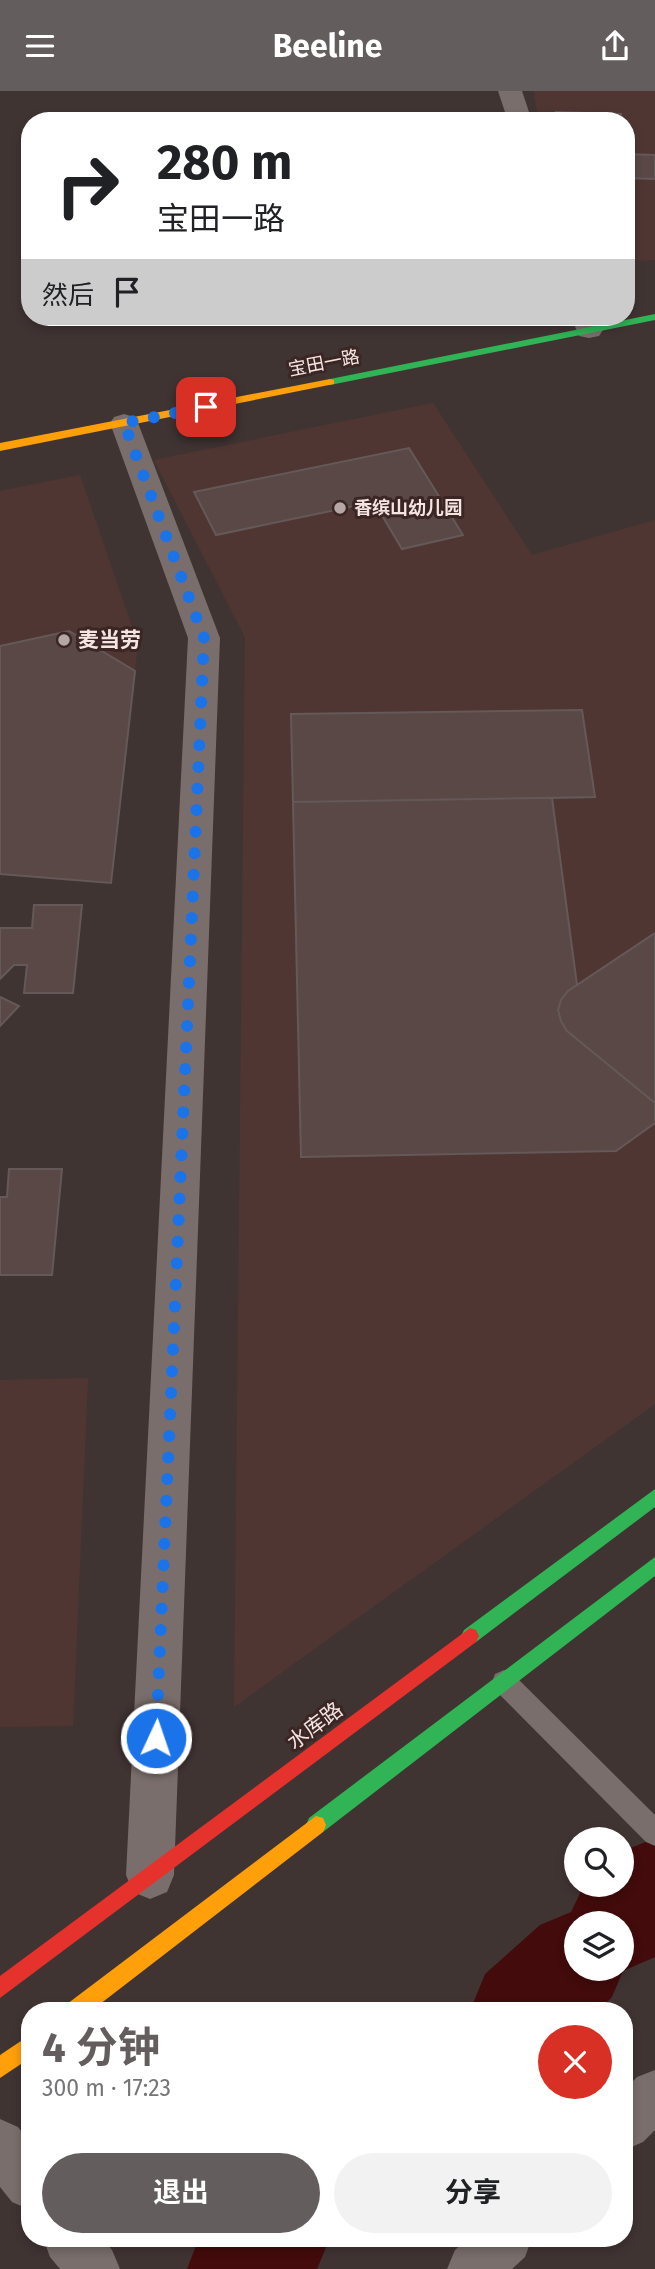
<!DOCTYPE html>
<html lang="zh">
<head>
<meta charset="utf-8">
<style>
  :root { --surface:#fff; --page:#f2f2f2; --text:#202124; --muted:#757577; --accent:#635d5e }
  body { margin:0; font-family:"Fira Sans","Noto Sans SC",sans-serif; background:var(--page); color:var(--text); height:100vh; display:flex; flex-direction:column; font-size:26px; white-space:nowrap }
  * { box-sizing:border-box; margin:0 }
  p { font-size:23px; color:var(--muted) }
  .icon { flex:none; width:38px; height:38px; fill:none; stroke:currentColor; stroke-width:2; stroke-linecap:round; stroke-linejoin:round }
  .map { position:relative; flex:1; overflow:hidden }
  .details { position:absolute; left:21px; top:1911px; width:612px; height:245px; display:flex; flex-direction:column; background:var(--surface); border-radius:28px; box-shadow:0 4px 10px #0003 }
  .details>* { flex:none }
  .banner { position:absolute; left:21px; top:21px; width:614px; height:214px; border-radius:28px; box-shadow:0 4px 10px #0003; background:#fff; color:var(--text); overflow:hidden }
  .controls { position:absolute; left:564px; top:1736px; display:grid; gap:14px }
  .controls a { display:grid; place-items:center; width:70px; height:70px; border-radius:50%; background:var(--surface); box-shadow:0 4px 10px #0003; font-size:35px }
  .pin { position:absolute; display:grid; place-items:center; width:60px; height:60px; color:#fff; margin:-30px; border-radius:14px; box-shadow:0 4px 10px #0006 }
  .me { position:absolute; width:77px; margin:-38px; rotate:3deg; stroke-linejoin:round; filter:drop-shadow(0 0 5px #0008) }
  .turn { display:flex; align-items:center; gap:24px; height:147px; padding:0 21px; font-size:32px }
  .turn .icon { width:91px; height:91px; stroke-width:2.5 }
  .turn b { display:block; font-size:49px; line-height:60px }
  .then { display:flex; align-items:center; height:66px; padding:0 21px; background:#0003; gap:14px; font-size:26px }
  .round { display:grid; place-items:center; flex:none; width:74px; height:74px; border-radius:37px; background:var(--page) }
  .overview { display:flex; align-items:center; justify-content:space-between; height:119px; padding:0 21px }
  h1 { font-size:42px; font-weight:700; line-height:52px; color:var(--accent) }
  .action { display:flex; gap:14px; margin-top:auto; padding:14px 21px }
  .action a { flex:1; height:80px; border-radius:42px; background:var(--accent); color:#fff; font-size:28px; font-weight:700; line-height:80px; text-align:center }
  .action a+a { background:var(--page); color:var(--text) }
  header { display:flex; justify-content:space-between; align-items:center; height:91px; padding:0 21px; background:var(--accent); color:#fff; font-size:32px; font-weight:700 }
  .map>svg:first-child { display:block }
  .built { fill:#503632 }
  .lines { fill:none; stroke-linecap:round; stroke-linejoin:round }
  .river { fill:#430b0b; fill-rule:evenodd }
  .building { fill:#594846; stroke:#645958; stroke-width:2 }
  .lane { fill:#796e6c; fill-rule:evenodd }
  .street { fill:#796e6c; fill-rule:evenodd }
  .fast { fill:#30b455; fill-rule:evenodd }
  .slow { fill:#ff9f0a; fill-rule:evenodd }
  .jam { fill:#e5322d; fill-rule:evenodd }
  .route { stroke:#1a73e8; stroke-width:12; stroke-dasharray:0 21.6 }
  .poi-dot { fill:#b5a7a5; stroke:#3b2623; stroke-width:2.5 }
  .labels { text-anchor:middle; stroke-width:6; stroke-linejoin:round; paint-order:stroke }
  .far-street-label { font-size:18px; fill:#f4e5e3; stroke:#3b2623 }
  .far-poi-label { font-size:18px; font-weight:bold; fill:#f4e5e3; stroke:#3b2623; text-anchor:start }
  .poi-label { font-size:21px; font-weight:bold; fill:#f4e5e3; stroke:#3b2623; text-anchor:start }
  .street-label { font-size:21px; fill:#f4e5e3; stroke:#3b2623 }
</style>
</head>
<body>
<header><svg class="icon" aria-label="menu" viewBox="0 0 24 24"><path d="M4 6h16M4 12h16M4 18h16"/></svg>Beeline<svg class="icon" aria-label="share" viewBox="0 0 24 24"><path d="M12 15V3M7 8l5-5 5 5M5 13v7h14v-7"/></svg></header>
<div class="map">
<svg width="655" height="2178" viewBox="0 0 655 2178">
  <rect width="100%" height="100%" fill="#403433"/>
  <path class="built" d="M534,0H655V169L627,170L626,30H538Z
    M433,312L532,464L655,429V1313L234,1616L245,546L154,369Z
    M80,384L138,553L111,792L0,783V400Z
    M88,1287L73,1635L0,1636V1289Z"/>
  <g class="lines">
    <path class="river" d="M655,1747V1866L623,1880L612,1906L598,1920H470L485,1883L540,1834L571,1821L584,1794H621V1761ZM576,1832H621V1878H576Z
      M199,2147H330L317,2178H187Z"/>
  </g>
  <path class="building" d="M556,21L621,23V30H556Z
    M626,63L655,64V88L626,87Z
    M409,357L463,444L402,458L374,411L216,444L194,401Z
    M69,540L135,580L111,792L0,783V555Z
    M582,619L595,706L552,707L577,894L655,842V1032L616,1060L301,1066L291,623Z
    M582,619L595,706L293,711L291,623Z
    M34,814H82L73,902H24L27,874H14L0,888V837H32Z
    M655,842V1012L567,940L561,930L558,919L561,909L568,900Z
    M0,906L19,915L0,935Z
    M9,1078H62L52,1184H0V1106H7Z"/>
  <g class="lines">
    <path class="lane" d="M504,1579L513,1583L655,1724V1755L646,1751L495,1599L492,1591L495,1583Z"/>
    <path class="street" d="M498,0H522L532,30H508Z
      M571,226H597L603,239L599,245L589,247L579,245Z
      M124,323L134,326L138,332L220,547L174,1784L167,1801L150,1808L133,1801L126,1784L188,547L110,332L114,326Z
      M655,1979V2039L643,2051L625,2059V1998L637,1986Z
      M0,2028L18,2036L30,2051V2119L12,2111L0,2096Z
      M43,2147H102L112,2159L120,2178H60L50,2166Z
      M468,2147H532L525,2166L512,2178H447L455,2159Z"/>
    <path class="fast" d="M655,223V229L330,294L324,291L330,288Z
      M655,1398V1416L476,1551L470,1553L464,1551L461,1545L464,1539Z
      M655,1466V1485L323,1741L316,1743L309,1741L306,1734L309,1727Z"/>
    <path class="slow" d="M330,288L334,289V293L0,360V352Z
      M316,1725L323,1727L326,1734L323,1741L91,1920H64L67,1913Z
      M30,1944V1967L0,1987V1964Z"/>
    <path class="jam" d="M470,1537L476,1539L479,1545L476,1551L0,1907V1885Z"/>
  </g>
  <g class="lines">
    <path class="route" d="M156,1647L204,547L124,332L206,316"/>
  </g>
  <g class="poi-dot">
    <circle cx="340" cy="417" r="7"/>
    <circle cx="64" cy="549" r="7"/>
  </g>
  <g class="labels">
    <g class="far-street-label">
      <text transform="translate(324 272) rotate(-11)" y="6">宝田一路</text>
    </g>
    <g class="far-poi-label">
      <text x="354" y="423">香缤山幼儿园</text>
    </g>
    <g class="poi-label">
      <text x="78" y="556">麦当劳</text>
    </g>
    <g class="street-label">
      <text transform="translate(315 1635) rotate(-37)" y="7">水库路</text>
    </g>
  </g>
</svg>
<div class="controls">
<a><svg class="icon" aria-label="search" viewBox="0 0 24 24"><circle cx="10" cy="10" r="6"/><path d="M15 15l6 6"/></svg></a>
<a><svg class="icon" aria-label="layers" viewBox="0 0 24 24"><path d="M12 4l9 5-9 5-9-5zM3 14l9 5 9-5"/></svg></a>
</div>
<div class="pin" style="left:206px;top:316px;background:#d93025"><svg class="icon" aria-label="arrive" viewBox="0 0 24 24"><path d="M6 21V4h12l-3 4 3 4H6"/></svg></div>
<svg class="me" style="left:156px;top:1647px" viewBox="-20 -20 40 40"><circle r="17" fill="#1a73e8" stroke="#fff" stroke-width="3"/><path d="M0-11L8 9 0 5-8 9z" fill="#fff"/></svg>
<div class="banner">
<div class="turn"><svg class="icon" aria-label="right" viewBox="0 0 24 24"><path d="M7 20v-9h11M14 6l5 5-5 5"/></svg><div><b>280 m</b>宝田一路</div></div>
<div class="then">然后<svg class="icon" aria-label="arrive" viewBox="0 0 24 24"><path d="M6 21V4h12l-3 4 3 4H6"/></svg></div>
</div>
<section class="details">
<div class="overview"><div><h1>4 分钟</h1><p>300 m · 17:23</p></div><a class="round" style="background:#d93025;color:#fff"><svg class="icon" aria-label="close" viewBox="0 0 24 24"><path d="M6 6l12 12M18 6L6 18"/></svg></a></div>
<div class="action"><a>退出</a><a>分享</a></div>
</section>
</div>
</body>
</html>
